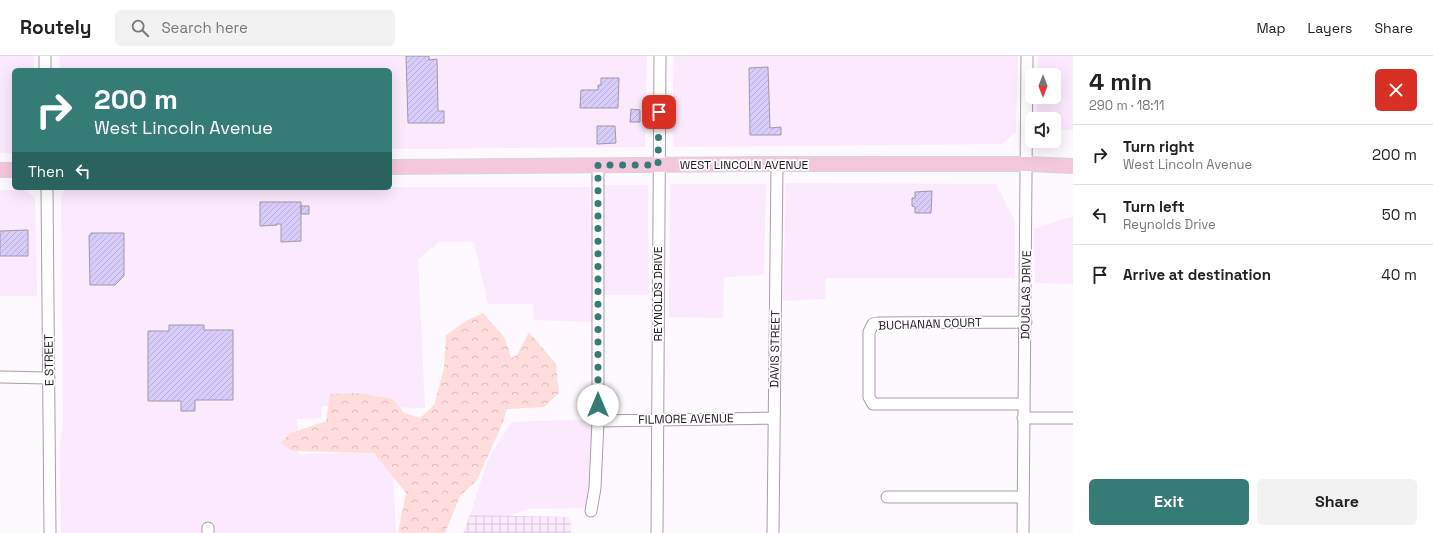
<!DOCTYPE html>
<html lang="en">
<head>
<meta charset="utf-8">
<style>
  :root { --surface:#fff; --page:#f2f2f2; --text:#222; --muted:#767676; --line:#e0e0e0; --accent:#357c76 }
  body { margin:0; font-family:"Space Grotesk",sans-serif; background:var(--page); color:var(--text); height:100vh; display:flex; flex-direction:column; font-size:15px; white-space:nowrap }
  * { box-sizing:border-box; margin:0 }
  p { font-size:13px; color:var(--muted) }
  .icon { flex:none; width:22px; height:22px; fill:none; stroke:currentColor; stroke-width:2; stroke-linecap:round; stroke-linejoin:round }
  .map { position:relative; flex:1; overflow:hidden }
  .details { display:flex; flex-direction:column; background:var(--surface); width:360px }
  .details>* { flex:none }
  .hud { position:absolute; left:12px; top:12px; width:380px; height:122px; border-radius:6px; box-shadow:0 4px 16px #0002; background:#357c76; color:#fff; overflow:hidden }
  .needle { width:26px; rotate:180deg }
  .controls { position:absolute; left:1025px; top:12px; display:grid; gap:8px }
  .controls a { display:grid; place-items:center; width:36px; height:36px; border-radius:6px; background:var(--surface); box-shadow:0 4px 16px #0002; font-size:20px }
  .pin { position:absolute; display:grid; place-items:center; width:34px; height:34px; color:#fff; margin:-17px; border-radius:8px; box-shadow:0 2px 6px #0006 }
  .me { position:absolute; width:44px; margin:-22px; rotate:0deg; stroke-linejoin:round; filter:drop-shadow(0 0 3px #0008) }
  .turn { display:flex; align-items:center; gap:14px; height:84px; padding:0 16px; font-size:18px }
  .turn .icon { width:52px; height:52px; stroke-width:2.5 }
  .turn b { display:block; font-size:28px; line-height:34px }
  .then { display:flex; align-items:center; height:38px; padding:0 16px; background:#0003; gap:8px; font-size:15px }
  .round { display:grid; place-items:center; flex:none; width:42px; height:42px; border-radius:6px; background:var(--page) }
  .overview { display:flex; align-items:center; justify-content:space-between; height:68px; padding:0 16px }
  h1 { font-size:24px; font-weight:700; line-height:30px }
  .cta { display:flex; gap:8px; margin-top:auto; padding:8px 16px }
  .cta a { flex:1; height:46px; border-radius:6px; background:var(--accent); color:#fff; font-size:16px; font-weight:700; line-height:46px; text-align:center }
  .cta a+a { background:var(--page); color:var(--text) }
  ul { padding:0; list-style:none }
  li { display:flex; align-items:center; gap:12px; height:60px; padding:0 16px; border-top:1px solid var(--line) }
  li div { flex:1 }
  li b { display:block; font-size:15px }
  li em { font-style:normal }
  header { display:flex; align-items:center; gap:24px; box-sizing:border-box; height:56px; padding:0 20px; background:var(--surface); border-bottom:1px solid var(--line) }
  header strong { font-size:19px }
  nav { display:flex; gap:22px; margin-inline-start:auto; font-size:14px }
  .search { width:280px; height:36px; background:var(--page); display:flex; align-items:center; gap:10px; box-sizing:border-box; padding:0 14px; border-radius:6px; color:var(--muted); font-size:15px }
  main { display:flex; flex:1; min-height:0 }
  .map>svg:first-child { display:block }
  .built { fill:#fbe9fd }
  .industrial { fill:url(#industrial-grid) }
  .forest { fill:url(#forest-crowns) }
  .building { fill:url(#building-hatch); stroke:#9c99a8 }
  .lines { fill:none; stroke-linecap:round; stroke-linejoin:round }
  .minor-casing { stroke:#a89da9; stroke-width:13 }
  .major-casing { stroke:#d7d6d7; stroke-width:16 }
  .minor { stroke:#fff; stroke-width:11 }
  .major { stroke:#f4c8dc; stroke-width:14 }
  .route { stroke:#357c76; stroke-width:7; stroke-dasharray:0 12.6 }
  .labels { text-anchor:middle; stroke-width:3.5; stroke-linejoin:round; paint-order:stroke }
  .street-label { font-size:12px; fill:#1f1b20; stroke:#fff }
</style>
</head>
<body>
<header>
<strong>Routely</strong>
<div class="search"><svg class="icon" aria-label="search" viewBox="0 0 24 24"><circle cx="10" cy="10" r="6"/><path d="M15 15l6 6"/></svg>Search here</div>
<nav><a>Map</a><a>Layers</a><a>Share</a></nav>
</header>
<main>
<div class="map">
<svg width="1073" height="477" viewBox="0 0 1073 477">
  <defs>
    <pattern id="industrial-grid" width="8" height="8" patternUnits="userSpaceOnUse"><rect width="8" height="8" fill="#fbe9fd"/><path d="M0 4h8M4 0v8" fill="none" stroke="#d7c7d9"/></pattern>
    <pattern id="forest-crowns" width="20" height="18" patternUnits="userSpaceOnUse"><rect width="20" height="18" fill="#fdd"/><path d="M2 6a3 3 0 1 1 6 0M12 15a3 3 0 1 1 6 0" fill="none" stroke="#dabdbd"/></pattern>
    <pattern id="building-hatch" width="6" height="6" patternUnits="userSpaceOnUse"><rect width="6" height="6" fill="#d8ccfb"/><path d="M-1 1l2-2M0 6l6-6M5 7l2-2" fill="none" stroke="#b9afd7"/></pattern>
  </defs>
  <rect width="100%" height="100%" fill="#fef9fe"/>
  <path class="built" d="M0,0H34V14H14V97H0Z
    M59,0H647L645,91L390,93V14H60Z
    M674,0H1018L1016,76L1002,88L674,91L672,72Z
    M1038,0H1073V74L1054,75V63H1037V41H1054V19H1038Z
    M786,127L996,128L1015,165V222H826L825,243L783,245Z
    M670,128H766L764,219L724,221L723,262L669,261Z
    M603,129H648L649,239H603Z
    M390,131H590L592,266L534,264L533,248H488L474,186H439L418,203L425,352L322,350L321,362L297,363L298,398L392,395L396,477H61L60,387L63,364L61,139L66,132Z
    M0,134H24L35,142L37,240H0Z
    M1073,160V228L1035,227L1034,173Z
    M592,363L591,434L586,452L528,453L509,460L470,459L488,403L512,366Z"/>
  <path class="industrial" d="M470,459L570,461L571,477H463Z"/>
  <path class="forest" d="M483,257L505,282L511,302L517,299L529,276L556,308L559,337L544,351L507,353L502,369L477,424L460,440L445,477H398L406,437L374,397L292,395L280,387L291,377L326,365L330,338L356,337L393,343L404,357L420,362L434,349L444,312L446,279L466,265Z"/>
  <path class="building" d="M406,0H429V4L437,3L438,55H444V67H408Z
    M768,11L770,72L781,71V79H750L749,12Z
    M601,22H619L618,52H580L581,34H598V29H601Z
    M631,53L640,54V66H630Z
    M597,70H615L616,87L597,88Z
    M932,135L931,157H915V151L912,150V142H915V136Z
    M260,146H301V185L281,186V168H277V169L260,170Z
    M301,150H309V158H301Z
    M28,174V200H0V175Z
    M91,177H124V220L115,229H90L89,180Z
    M169,269H204V274H233V344H195V355H181V345H148V275H169Z"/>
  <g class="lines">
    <defs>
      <path id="minor" d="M45,0V14
        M47,132L50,477
        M0,321L49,322
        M1023,348H873L869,341V276L873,268L878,267L1026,266
        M1023,362H1073
        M598,365L774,362
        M887,441H1023
        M591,455L595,432L598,365V109
        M208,472V477
        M657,477L660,0
        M773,477L777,108
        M1023,477L1027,0"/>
      <path id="major" d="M390,111L777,108H1026L1073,110
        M0,114H14"/>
    </defs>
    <use href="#minor" class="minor-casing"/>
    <use href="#major" class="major-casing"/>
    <use href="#minor" class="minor"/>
    <use href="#major" class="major"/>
  </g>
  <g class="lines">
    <path class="route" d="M598,349V109H658L659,56"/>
  </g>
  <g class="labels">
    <g class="street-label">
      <text x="744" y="113">WEST LINCOLN AVENUE</text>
      <text transform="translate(658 238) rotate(-90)" y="4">REYNOLDS DRIVE</text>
      <text transform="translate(1026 239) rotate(-89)" y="4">DOUGLAS DRIVE</text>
      <text transform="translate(930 268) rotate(-2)" y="4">BUCHANAN COURT</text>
      <text transform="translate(775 293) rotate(-89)" y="4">DAVIS STREET</text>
      <text transform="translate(49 304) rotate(-91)" y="4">E STREET</text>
      <text transform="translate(686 363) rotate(-1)" y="4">FILMORE AVENUE</text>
    </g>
  </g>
</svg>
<div class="controls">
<a><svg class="needle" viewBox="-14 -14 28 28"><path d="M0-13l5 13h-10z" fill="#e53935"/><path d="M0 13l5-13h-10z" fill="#767676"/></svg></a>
<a><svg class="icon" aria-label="sound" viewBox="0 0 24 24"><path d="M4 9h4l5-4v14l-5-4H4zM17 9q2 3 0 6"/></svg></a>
</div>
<div class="pin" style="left:659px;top:56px;background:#d93025"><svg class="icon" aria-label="arrive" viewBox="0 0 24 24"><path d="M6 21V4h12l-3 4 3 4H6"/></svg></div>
<svg class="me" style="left:598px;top:349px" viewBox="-20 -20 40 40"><circle r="19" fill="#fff"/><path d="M0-13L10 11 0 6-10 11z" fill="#357c76"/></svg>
<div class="hud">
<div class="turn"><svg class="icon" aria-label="right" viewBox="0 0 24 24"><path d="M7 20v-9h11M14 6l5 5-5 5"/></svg><div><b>200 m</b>West Lincoln Avenue</div></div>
<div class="then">Then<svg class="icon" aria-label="left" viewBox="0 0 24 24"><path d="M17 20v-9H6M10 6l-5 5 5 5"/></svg></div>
</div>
</div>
<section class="details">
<div class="overview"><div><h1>4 min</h1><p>290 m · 18:11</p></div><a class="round" style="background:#d93025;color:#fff"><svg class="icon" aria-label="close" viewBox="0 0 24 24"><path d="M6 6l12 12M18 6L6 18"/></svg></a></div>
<ul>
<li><svg class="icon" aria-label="right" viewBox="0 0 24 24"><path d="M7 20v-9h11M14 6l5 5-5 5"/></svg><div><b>Turn right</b><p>West Lincoln Avenue</p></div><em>200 m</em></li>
<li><svg class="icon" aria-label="left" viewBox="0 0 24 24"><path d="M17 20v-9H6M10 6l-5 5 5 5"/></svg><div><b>Turn left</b><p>Reynolds Drive</p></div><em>50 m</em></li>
<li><svg class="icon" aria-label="arrive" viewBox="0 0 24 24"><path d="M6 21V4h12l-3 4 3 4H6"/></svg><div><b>Arrive at destination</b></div><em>40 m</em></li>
</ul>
<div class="cta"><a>Exit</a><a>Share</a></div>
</section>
</main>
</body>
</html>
